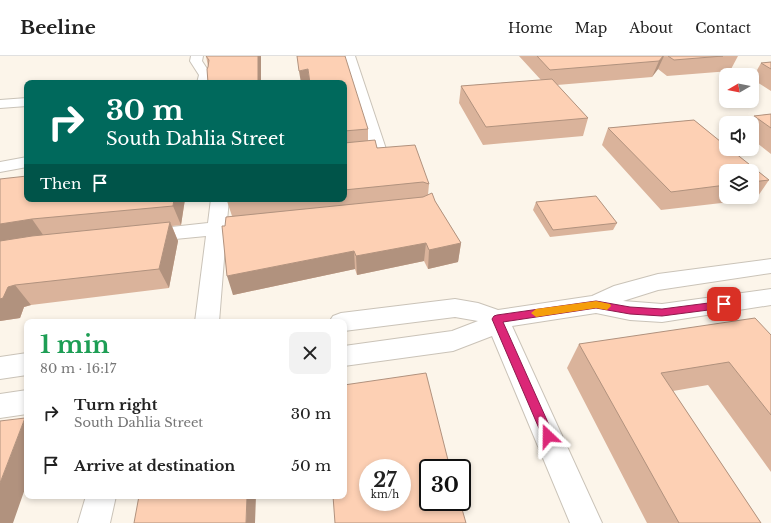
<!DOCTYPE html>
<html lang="en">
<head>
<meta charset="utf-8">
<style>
  :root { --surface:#fff; --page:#f2f2f2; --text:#222; --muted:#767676; --line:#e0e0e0 }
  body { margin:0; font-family:"Libre Baskerville",serif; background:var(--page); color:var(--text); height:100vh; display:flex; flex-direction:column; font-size:15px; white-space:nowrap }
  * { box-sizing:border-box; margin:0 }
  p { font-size:13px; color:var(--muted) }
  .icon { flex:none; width:22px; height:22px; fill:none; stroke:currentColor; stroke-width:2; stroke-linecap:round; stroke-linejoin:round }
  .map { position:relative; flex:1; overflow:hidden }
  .sheet { position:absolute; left:24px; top:263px; width:323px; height:180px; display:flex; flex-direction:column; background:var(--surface); border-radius:8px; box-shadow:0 2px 6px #0003 }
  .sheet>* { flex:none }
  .guide { position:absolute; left:24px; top:24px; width:323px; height:122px; border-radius:8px; box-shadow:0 2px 6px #0003; background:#00695c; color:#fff; overflow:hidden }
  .needle { width:26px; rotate:260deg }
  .tools { position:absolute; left:719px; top:12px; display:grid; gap:8px }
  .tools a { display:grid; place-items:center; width:40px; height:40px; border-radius:8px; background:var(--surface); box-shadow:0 2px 6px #0003; font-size:20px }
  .speed { position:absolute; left:359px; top:403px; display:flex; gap:8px; font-size:20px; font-weight:700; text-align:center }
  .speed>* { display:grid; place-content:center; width:52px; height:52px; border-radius:50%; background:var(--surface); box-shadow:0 2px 6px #0003; line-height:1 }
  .speed small { font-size:10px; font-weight:400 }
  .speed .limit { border:2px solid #111; border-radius:6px; background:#fff; color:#111 }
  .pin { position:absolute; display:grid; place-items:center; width:34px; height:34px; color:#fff; margin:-17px; border-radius:8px; box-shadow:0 2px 6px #0006 }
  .me { position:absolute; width:44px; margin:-22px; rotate:337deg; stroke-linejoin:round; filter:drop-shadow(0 0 3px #0008) }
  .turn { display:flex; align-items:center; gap:14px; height:84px; padding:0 16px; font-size:18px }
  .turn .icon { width:52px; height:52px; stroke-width:2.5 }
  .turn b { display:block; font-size:28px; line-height:34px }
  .then { display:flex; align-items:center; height:38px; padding:0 16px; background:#0003; gap:8px; font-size:15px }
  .round { display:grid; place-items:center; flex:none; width:42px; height:42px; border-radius:8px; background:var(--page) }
  .overview { display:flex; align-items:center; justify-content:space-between; height:68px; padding:0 16px }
  h1 { font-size:24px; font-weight:700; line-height:30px; color:#1e9e55 }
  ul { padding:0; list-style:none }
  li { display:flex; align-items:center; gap:12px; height:52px; padding:0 16px }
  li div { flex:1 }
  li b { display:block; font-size:15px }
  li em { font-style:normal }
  header { display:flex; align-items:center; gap:24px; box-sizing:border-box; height:56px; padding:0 20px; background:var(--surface); border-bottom:1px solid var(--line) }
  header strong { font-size:19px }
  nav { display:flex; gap:22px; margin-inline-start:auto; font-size:14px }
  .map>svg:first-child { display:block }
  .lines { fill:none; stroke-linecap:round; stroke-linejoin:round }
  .minor-casing { stroke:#cac3b8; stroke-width:2 }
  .minor { fill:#fff; fill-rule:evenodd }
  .wall { fill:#dab39b; fill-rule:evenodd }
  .shaded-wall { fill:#b1927e }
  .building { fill:#fdd0b4; stroke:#b1927e; fill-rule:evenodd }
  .route { fill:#db2777; stroke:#8e194d }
  .slow { fill:#f59e0b }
</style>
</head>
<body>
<header>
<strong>Beeline</strong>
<nav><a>Home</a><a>Map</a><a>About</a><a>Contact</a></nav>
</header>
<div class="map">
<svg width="771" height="467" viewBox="0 0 771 467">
  <rect width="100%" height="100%" fill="#fcf5ea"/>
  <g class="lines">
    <defs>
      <path id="minor" d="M191,0H203L202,5L211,19V27H197L199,19L190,5Z
        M343,0H355L387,96L385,99L344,104V94L370,92Z
        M27,42V50L0,52V44Z
        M27,101V111L0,116V106Z
        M211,143H229L227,165L251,163L258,165L261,169L258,173L226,178L219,266H195L206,180L144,186L137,185L134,180L137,175L144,174L208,167Z
        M771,203V217L658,234L623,245L662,248L771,233V249L662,266L630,264L596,257L512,270L602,467H570L492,280L453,295L344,310V290L452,275L478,265L455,261L344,275V266H329L333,260L341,257L455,243L478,247L498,254L592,240L614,230L658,218Z
        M27,297V319L0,323V301Z
        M27,334V358L0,362V338Z
        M86,440H116L110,467H78Z"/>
    </defs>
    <use href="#minor" class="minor-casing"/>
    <use href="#minor" class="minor"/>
  </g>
  <path class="wall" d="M206,0H261V27H208V10Z
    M519,0H738L730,15L667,20L658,13L652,21L557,29L588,62L583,80L483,89L459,47L461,30L541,24Z
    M771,6V35L752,23L761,7Z
    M344,27L368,73V85L429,128L428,139L435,145L461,187L458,206L428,213L424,205L357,219L355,213L233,239L225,170L232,160L227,145L228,143H344Z
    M771,58V98L752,83V67H750L754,60Z
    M694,64L726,90V93H730L769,124L756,143L661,154L602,89L608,72ZM726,115H752V141H726Z
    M0,123L27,143H185L181,169L172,170L178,185L169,232L31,249L24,251L20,262L0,265Z
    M536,146L617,167L613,174L550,181L533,154Z
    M771,279V416L708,329L673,335L761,467H647L567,312L579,288Z"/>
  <path class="shaded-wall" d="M258,0H261V27H258Z
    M663,0H664L658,13L652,21L659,5Z
    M308,13L310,27H301L299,15Z
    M174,143H185L181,169L173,150Z
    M32,163L46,183L0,190V168Z
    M170,166L178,185L169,232L159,213Z
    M426,187L424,205L357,219L356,200Z
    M461,187L458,206L428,213L429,194Z
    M354,195L355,213L233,239L227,220Z
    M15,229L31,249L24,251L20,262L0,265V243L8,231Z
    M25,362L27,364V427L13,467H0V427Z
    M247,440H256L255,467H246Z"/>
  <path class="building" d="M206,0H258V27H208L207,13L208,11L209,4Z
    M297,0H345L368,73L344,75V27H310L308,13L299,15Z
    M537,0H663L659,5L550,14Z
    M668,0H723L674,4Z
    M771,6V13L761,7Z
    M552,23L588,62L486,71L461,30Z
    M771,58V72L754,60Z
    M694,64L726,90V93H730L769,124L752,126V115H726V129L671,136L608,72Z
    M375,84L377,92L415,89L429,128L423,126L344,134V87Z
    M27,120V143H174L173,150L32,163L0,168V123Z
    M432,137L435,145L461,187L429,194L426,187L356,200L354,195L227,220L222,170H225L226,161L423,141Z
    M596,140L617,167L553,174L536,146Z
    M228,143H251L227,145Z
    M170,166L159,213L15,229L8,231L3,242L0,243V185L32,180Z
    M755,262L771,279V359L729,306L661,317L761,467H679L579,288Z
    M426,317L450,412H428V446H460L466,467H335L333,440H344V329ZM368,412H402V446H368Z
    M25,362L0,427V365Z
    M139,440H247L246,467H134Z"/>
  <path class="route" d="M596,245L630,251L662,253L724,245L729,248L724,252L662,260L630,258L596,252L503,266L554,380L552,384L548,386L544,384L492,263L494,260L497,259Z"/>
  <path class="slow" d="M596,245L610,248L611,250L607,254L596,252L536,261L531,257L536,253Z"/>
</svg>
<div class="tools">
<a><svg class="needle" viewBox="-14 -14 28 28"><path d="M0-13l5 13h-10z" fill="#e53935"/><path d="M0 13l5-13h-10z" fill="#767676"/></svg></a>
<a><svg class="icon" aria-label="sound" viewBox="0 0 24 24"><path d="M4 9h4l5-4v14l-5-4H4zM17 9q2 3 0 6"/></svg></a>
<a><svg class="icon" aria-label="layers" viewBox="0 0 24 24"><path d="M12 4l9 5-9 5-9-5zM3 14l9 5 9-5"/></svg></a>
</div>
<div class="speed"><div>27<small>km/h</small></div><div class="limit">30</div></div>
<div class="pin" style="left:724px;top:248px;background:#d93025"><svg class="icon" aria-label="arrive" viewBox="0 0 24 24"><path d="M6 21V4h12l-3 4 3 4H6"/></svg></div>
<svg class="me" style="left:548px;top:380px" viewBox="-20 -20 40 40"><path d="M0-17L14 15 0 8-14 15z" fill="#db2777" stroke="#fff" stroke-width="4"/></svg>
<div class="guide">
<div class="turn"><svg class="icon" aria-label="right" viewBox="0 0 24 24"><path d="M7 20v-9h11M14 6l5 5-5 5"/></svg><div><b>30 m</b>South Dahlia Street</div></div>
<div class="then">Then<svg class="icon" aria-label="arrive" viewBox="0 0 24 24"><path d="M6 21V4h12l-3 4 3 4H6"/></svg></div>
</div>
<section class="sheet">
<div class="overview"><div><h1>1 min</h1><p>80 m · 16:17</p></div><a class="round"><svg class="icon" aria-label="close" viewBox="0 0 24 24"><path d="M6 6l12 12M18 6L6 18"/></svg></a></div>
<ul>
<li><svg class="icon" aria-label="right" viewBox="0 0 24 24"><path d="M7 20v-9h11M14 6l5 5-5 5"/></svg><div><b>Turn right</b><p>South Dahlia Street</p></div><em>30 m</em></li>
<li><svg class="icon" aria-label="arrive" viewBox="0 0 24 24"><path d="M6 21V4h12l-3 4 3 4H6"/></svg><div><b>Arrive at destination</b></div><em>50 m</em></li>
</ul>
</section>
</div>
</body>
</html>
